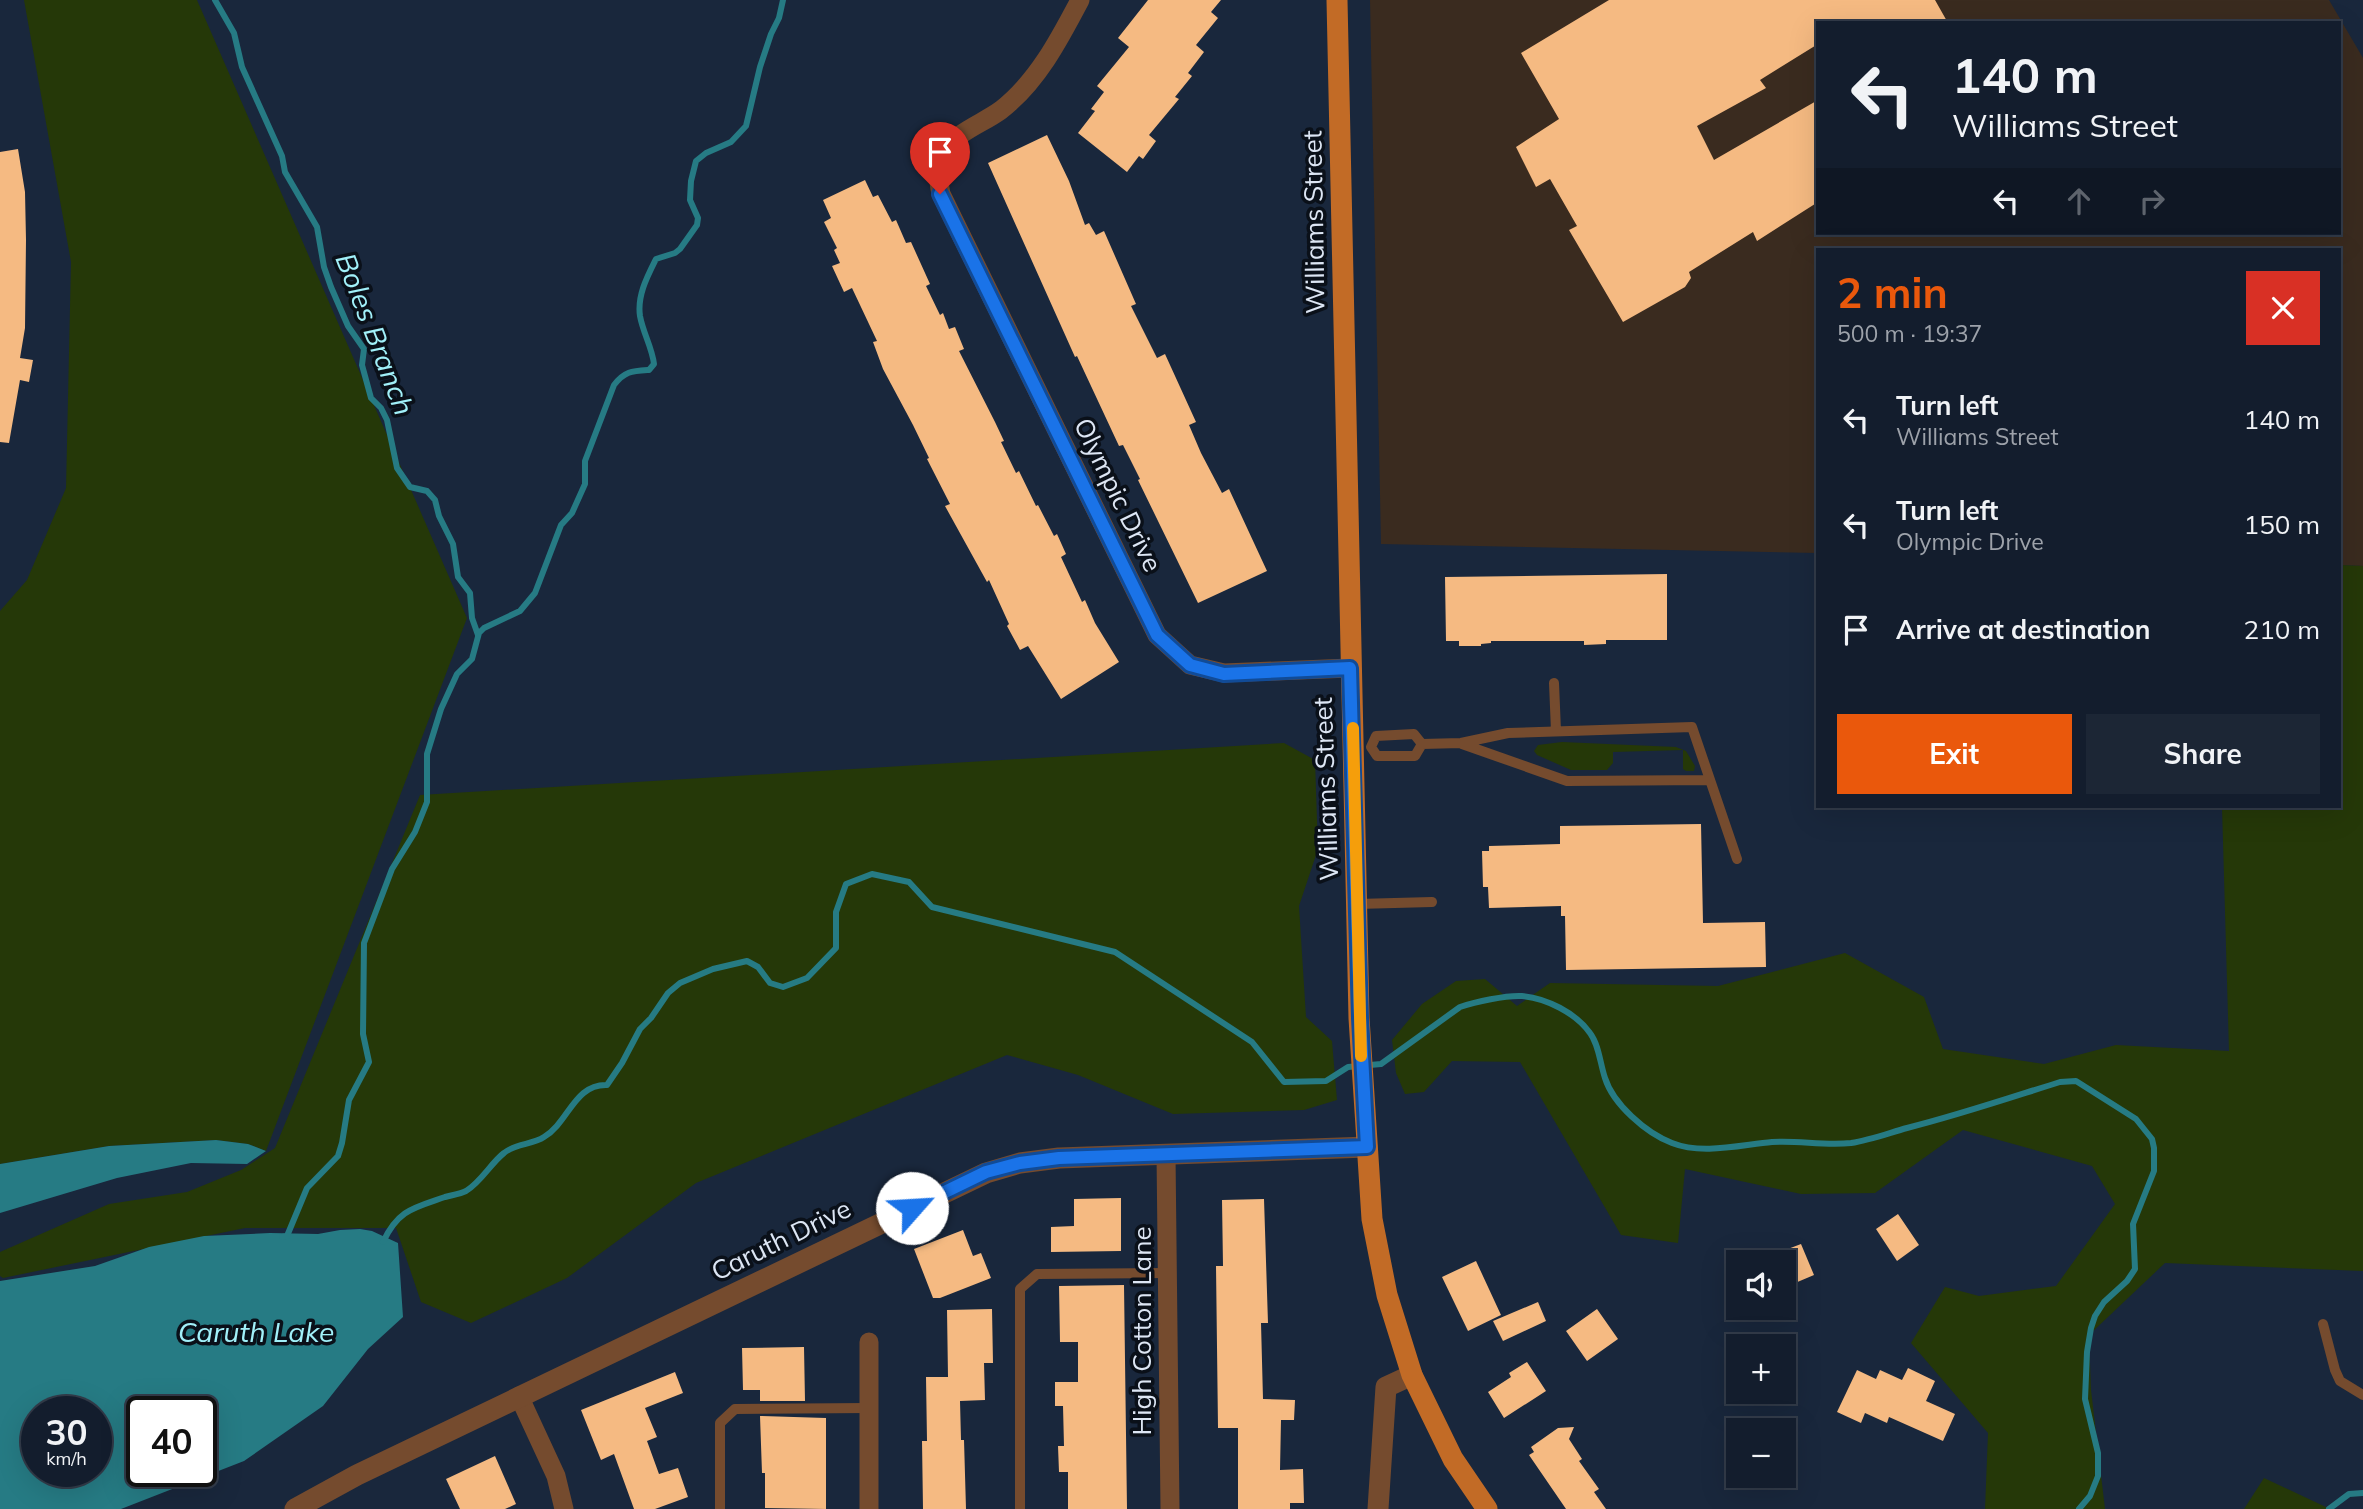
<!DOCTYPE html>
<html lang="en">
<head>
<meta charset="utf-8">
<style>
  :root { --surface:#131d2d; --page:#1c2635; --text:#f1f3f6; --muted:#9da2aa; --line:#323b49; --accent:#ea580c }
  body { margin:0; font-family:Mulish,sans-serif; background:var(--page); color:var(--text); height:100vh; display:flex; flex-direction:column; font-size:26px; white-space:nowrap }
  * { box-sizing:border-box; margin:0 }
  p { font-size:23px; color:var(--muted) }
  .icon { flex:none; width:38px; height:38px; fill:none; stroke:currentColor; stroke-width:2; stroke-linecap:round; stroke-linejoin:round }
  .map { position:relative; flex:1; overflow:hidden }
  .details { position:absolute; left:1816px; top:248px; width:525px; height:560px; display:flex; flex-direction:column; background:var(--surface); border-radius:0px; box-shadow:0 7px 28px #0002,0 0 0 2px var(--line) }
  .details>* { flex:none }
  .top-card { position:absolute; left:1816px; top:21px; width:525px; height:214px; border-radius:0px; box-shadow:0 7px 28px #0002,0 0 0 2px var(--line); background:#131d2d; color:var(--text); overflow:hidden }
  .tools { position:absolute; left:1726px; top:1250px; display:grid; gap:14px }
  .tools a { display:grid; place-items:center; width:70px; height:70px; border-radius:0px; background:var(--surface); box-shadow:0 7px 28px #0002,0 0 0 2px var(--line); font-size:35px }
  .speed { position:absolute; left:21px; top:1396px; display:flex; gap:14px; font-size:35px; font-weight:700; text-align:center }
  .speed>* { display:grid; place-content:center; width:91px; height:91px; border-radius:50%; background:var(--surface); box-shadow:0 7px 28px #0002,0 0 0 2px var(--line); line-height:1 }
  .speed small { font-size:18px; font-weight:400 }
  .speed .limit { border:4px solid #111; border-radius:10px; background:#fff; color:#111 }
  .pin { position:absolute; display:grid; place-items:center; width:60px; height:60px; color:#fff; margin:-72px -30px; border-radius:50% 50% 50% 0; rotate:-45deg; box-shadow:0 0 7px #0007 }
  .pin .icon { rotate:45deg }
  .me { position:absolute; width:77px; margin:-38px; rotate:64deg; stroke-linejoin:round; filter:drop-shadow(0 0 5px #0008) }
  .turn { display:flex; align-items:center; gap:24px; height:147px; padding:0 21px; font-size:32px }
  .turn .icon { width:91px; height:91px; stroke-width:2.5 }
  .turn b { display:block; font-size:49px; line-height:60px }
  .lanes { display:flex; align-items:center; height:66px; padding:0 21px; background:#0003; justify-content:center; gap:35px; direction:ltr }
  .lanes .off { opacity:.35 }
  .round { display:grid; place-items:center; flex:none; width:74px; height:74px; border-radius:0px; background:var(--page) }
  .overview { display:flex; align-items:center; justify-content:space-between; height:119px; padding:0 21px }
  h1 { font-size:42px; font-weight:700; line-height:52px; color:var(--accent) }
  .button { display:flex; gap:14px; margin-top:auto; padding:14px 21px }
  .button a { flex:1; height:80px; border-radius:0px; background:var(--accent); color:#fff; font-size:28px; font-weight:700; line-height:80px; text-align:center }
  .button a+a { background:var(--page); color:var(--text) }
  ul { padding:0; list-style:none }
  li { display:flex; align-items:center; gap:21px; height:105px; padding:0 21px }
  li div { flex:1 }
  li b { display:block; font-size:26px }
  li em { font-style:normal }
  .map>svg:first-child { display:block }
  .education { fill:#3a2b1f; fill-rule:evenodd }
  .green { fill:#253808 }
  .water { fill:#267b84; fill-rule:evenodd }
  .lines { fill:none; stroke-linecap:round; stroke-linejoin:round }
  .stream { stroke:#267b84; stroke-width:6 }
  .building { fill:#f5ba82 }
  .service { stroke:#754b2e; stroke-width:10 }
  .minor { stroke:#754b2e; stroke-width:19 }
  .tertiary { stroke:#754b2e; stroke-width:21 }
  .primary { stroke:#c26b26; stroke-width:21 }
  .route-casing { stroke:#114b97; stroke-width:18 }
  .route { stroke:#1a73e8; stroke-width:12 }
  .slow { stroke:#f59e0b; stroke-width:12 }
  .labels { text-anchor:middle; stroke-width:7; stroke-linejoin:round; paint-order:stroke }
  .street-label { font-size:26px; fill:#dde6f4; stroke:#0a1019 }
  .water-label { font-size:28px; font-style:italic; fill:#a1f0f9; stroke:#0a1019 }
</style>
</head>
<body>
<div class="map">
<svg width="2363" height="1509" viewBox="0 0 2363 1509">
  <rect width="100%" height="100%" fill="#19273c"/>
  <path class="education" d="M1370,0H2329L2363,58V566L2340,565V250H1818V553L1381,544ZM1818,23H2340V233H1818Z"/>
  <path class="green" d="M24,0H197L467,618L266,1151L248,1144L216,1140L109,1146L0,1164V611L27,580L66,488L71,262Z
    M2340,565L2363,566V1271L2165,1263L2089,1335L2091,1390L2105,1509H1985L1988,1433L1911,1343L1945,1287L1979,1296L2056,1286L2115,1204L2092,1166L1963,1130L1875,1193L1801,1194L1685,1169L1678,1243L1621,1235L1520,1062L1452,1061L1424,1092L1405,1094L1396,1073L1392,1040L1422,1004L1456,981L1485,979L1517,1006L1550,983L1718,986L1845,953L1924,997L1943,1049L2044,1064L2116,1045L2229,1051L2222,807H2340Z
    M1562,742L1676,747L1686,751L1695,766L1694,771H1686L1683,769V750L1613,752V763L1607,770H1571L1537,755L1534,751L1538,745Z
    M1284,743L1315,760L1318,849L1299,906L1306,1017L1332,1041L1337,1100L1304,1110L1173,1114L1078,1075L1007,1055L696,1183L567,1278L471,1323L421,1302L396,1228H245L3,1278L0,1276V1252L109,1204L187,1192L241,1170L275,1148L420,795Z
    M2264,1478L2328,1508V1509H2244Z"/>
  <path class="water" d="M216,1140L248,1144L266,1151L247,1164L191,1163L117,1178L0,1213V1164L109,1146Z
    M360,1229L372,1231L398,1243L403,1317L368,1349L323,1406L244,1461L121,1509H0V1281L95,1266L149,1247L204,1236L270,1233L318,1234L340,1230ZM37,1412H96V1472H37ZM142,1412H201V1472H142Z"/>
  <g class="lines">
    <path class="stream" d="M215,0L234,33L242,67L282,156L285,172L317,227L324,267L331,287L348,326L364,349L362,365L371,398L381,408L387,420L397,468L410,487L427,491L435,500L439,516L453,544L458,577L470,593L472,618L478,635
      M282,1237L287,1236L307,1188L338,1156L342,1143L349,1100L369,1062L363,1034L364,943L392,869L415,832L427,802V754L441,709L457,674L472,659L479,633L484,628L520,611L535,593L561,525L572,513L585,484V461L614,385C625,371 632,371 649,370L654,364C652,347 643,333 640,316C637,296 647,277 656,259L675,253L680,249L697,225L698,218L690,200L691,181L696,161L706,153L731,142L746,126L760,67L771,34L779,18L783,0
      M383,1242C398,1210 413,1208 445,1197C452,1195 460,1194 466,1191C481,1182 491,1163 504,1153C516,1143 532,1145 544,1137C569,1122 574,1084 607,1085L622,1063L640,1029L651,1018L668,993L680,983L713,969L747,961L758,967L770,983L783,987L807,978L836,948V912L846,884L872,874L909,882L932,907L1115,952L1252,1042L1284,1082L1326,1081L1348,1067L1381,1064L1460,1007C1475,1002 1506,995 1522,996C1546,998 1576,1013 1590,1033C1599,1045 1600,1063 1605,1078C1613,1104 1646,1133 1672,1143C1702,1155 1740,1145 1772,1142C1798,1140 1824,1146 1851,1143C1870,1140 1889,1133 1907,1128C1959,1115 2009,1098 2060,1082L2076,1081L2136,1119L2152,1139L2154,1148V1171L2133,1224L2135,1269L2127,1281L2104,1302L2095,1316L2091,1328L2087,1352L2085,1399L2098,1453V1476L2090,1496L2079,1509
      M2329,1509L2349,1494L2363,1493"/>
  </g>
  <path class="building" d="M1148,0H1221L1211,12L1218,18L1196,45L1204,52L1188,73L1192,76L1175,97L1179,99L1149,135L1156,141L1143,159L1139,156L1127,172L1078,133L1095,111L1091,109L1104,92L1097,86L1129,47L1118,38Z
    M1609,0H1935L1948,23H1818V44L1760,80L1766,88L1697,126L1714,160L1818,100V202L1757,241L1753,232L1689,272L1691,278L1685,287L1623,322L1569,230L1577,226L1550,179L1536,187L1516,147L1559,119L1521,53Z
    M1047,135L1069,181L1085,225L1089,223L1096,235L1104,231L1136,304L1131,306L1157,358L1165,354L1196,422L1189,425L1201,453L1222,493L1229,489L1267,571L1198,603L1138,480L1140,479L1123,445L1119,446L1077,356L1075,357L988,163Z
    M18,149L25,192L26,240L25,328L20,358L33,360L29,382L20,380L9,443L0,442V152Z
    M865,180L873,197L878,195L892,222L896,220L906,243L911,242L930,284L926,286L940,315L943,313L949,329L955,327L964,349L959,351L995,422L1004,441L1001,442L1016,473L1019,471L1036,506L1038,505L1054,536L1057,534L1066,554L1061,557L1082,602L1085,600L1095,623L1119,662L1061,699L1028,646L1020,650L1007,626L1009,624L989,580L987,582L945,506L950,504L927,459L929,458L913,425L883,369L873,342L877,341L852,288L844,292L832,266L840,263L834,250L837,248L824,222L831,218L823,200Z
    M1667,574V640H1606V644L1584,645V641H1491V643L1481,644V646H1459V641H1446L1445,577Z
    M1701,824L1703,923L1765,922L1766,967L1566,970L1565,916H1561V906L1489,908L1488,887H1483L1482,851H1489V846L1560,844V826Z
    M1121,1198V1251L1051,1252V1227L1074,1226V1199Z
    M1264,1199L1268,1323H1261L1263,1399L1295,1400L1294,1420H1281L1280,1470L1303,1469L1304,1503H1290V1509H1238V1428H1218L1216,1266H1223L1222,1200Z
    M1898,1214L1919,1245L1897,1261L1876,1229Z
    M963,1230L973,1256L981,1253L991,1278L940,1298H933L914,1249Z
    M1801,1244L1814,1275L1788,1286L1783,1274V1262H1778L1775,1254Z
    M1476,1261L1501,1315L1468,1331L1442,1277Z
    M1124,1285L1127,1509H1068V1472H1059L1058,1446H1064L1063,1406H1055V1382H1078V1342H1060L1059,1286Z
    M1538,1302L1546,1321L1503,1341L1493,1321Z
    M992,1309L993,1363H984L985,1400L960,1401L961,1440H964L966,1509H923L922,1441H927L926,1377H948L947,1310Z
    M1597,1309L1618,1339L1587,1361L1566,1331Z
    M804,1347L805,1401H760V1390H743L742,1348Z
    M1527,1362L1546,1391L1504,1418L1488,1392L1511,1377L1509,1373Z
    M1908,1368L1935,1381L1926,1401L1955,1414L1943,1441L1889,1417L1887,1423L1865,1413L1861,1423L1837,1412L1857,1370L1876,1379L1880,1370L1902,1380Z
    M675,1372L683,1393L645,1408L657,1437L647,1441L659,1474L678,1468L688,1497L655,1509H634L614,1454L601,1460L581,1410Z
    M760,1416L826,1418V1509L765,1508V1473H762Z
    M1574,1427L1569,1439L1582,1459L1579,1461L1599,1489L1594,1492L1606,1509H1566L1529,1455L1534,1452L1531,1447L1558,1428Z
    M495,1456L516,1504L505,1509H460L446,1479Z"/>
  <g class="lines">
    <path class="service" d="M1554,683L1556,731
      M1414,734L1422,744L1415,756H1377L1371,747L1376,736Z
      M1422,744L1461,743L1508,733L1692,727L1737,859
      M1462,744L1567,781L1710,780
      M1357,904L1432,902
      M2323,1324L2335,1370L2340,1381L2363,1395
      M720,1509V1423L735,1409L869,1408
      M1020,1509V1289L1037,1274L1168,1273"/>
    <path class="minor" d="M1080,0C1059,40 1037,82 1001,110C982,124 957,131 944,152C936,165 938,179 941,194L1157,635L1190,665L1224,673L1350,668
      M1166,1154L1170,1509
      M869,1342V1509
      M519,1396L556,1476L564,1509"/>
    <path class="tertiary" d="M295,1509L357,1475L986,1173L1020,1163L1059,1158L1367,1147
      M1378,1509L1386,1387L1412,1375"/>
    <path class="primary" d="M1337,0L1359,1018L1372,1219L1387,1295L1412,1375L1453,1459L1487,1509"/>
  </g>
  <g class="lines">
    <defs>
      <path id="route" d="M912,1208L986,1172L1020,1163L1059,1158L1367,1147L1360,1018L1350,668L1224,674L1190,665L1157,635L940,194"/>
    </defs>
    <use href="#route" class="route-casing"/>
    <use href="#route" class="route"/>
    <path class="slow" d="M1353,728L1361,1056"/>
  </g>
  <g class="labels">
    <g class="street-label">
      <text transform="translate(1314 222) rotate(-91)" y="9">Williams Street</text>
      <text transform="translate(1118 495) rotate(64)" y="9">Olympic Drive</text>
      <text transform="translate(1326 789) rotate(-92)" y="9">Williams Street</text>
      <text transform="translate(781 1240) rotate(-26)" y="9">Caruth Drive</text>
      <text transform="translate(1142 1331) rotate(-90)" y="9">High Cotton Lane</text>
    </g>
    <g class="water-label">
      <text transform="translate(375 334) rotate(69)" y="10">Boles Branch</text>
      <text x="256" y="1342">Caruth Lake</text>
    </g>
  </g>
</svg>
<div class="tools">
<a><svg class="icon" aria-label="sound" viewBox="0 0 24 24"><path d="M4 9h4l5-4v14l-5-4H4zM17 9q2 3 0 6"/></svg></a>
<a>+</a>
<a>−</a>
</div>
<div class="speed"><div>30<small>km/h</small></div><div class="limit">40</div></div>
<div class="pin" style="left:940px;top:194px;background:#d93025"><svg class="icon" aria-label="arrive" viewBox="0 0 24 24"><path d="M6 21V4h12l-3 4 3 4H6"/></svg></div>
<svg class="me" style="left:912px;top:1208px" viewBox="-20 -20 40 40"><circle r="19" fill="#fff"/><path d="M0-13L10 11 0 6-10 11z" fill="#1a73e8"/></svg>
<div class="top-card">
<div class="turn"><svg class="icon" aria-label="left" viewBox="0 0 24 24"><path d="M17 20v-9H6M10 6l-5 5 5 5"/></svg><div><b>140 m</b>Williams Street</div></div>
<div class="lanes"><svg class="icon" aria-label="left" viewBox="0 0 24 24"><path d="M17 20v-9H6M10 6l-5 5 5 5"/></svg><svg class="icon off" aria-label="ahead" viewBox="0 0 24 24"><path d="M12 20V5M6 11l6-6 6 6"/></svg><svg class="icon off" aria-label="right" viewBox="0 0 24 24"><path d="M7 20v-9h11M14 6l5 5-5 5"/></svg></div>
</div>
<section class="details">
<div class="overview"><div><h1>2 min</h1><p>500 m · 19:37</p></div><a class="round" style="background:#d93025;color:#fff"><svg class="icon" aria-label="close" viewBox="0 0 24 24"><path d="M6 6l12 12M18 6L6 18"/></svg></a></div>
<ul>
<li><svg class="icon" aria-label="left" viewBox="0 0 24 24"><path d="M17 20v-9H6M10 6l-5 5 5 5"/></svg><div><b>Turn left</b><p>Williams Street</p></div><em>140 m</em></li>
<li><svg class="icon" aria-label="left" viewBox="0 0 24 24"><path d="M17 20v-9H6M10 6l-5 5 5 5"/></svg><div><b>Turn left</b><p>Olympic Drive</p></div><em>150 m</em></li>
<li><svg class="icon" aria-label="arrive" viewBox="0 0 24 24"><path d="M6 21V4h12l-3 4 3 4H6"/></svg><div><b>Arrive at destination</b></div><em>210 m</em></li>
</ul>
<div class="button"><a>Exit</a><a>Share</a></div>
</section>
</div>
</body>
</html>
